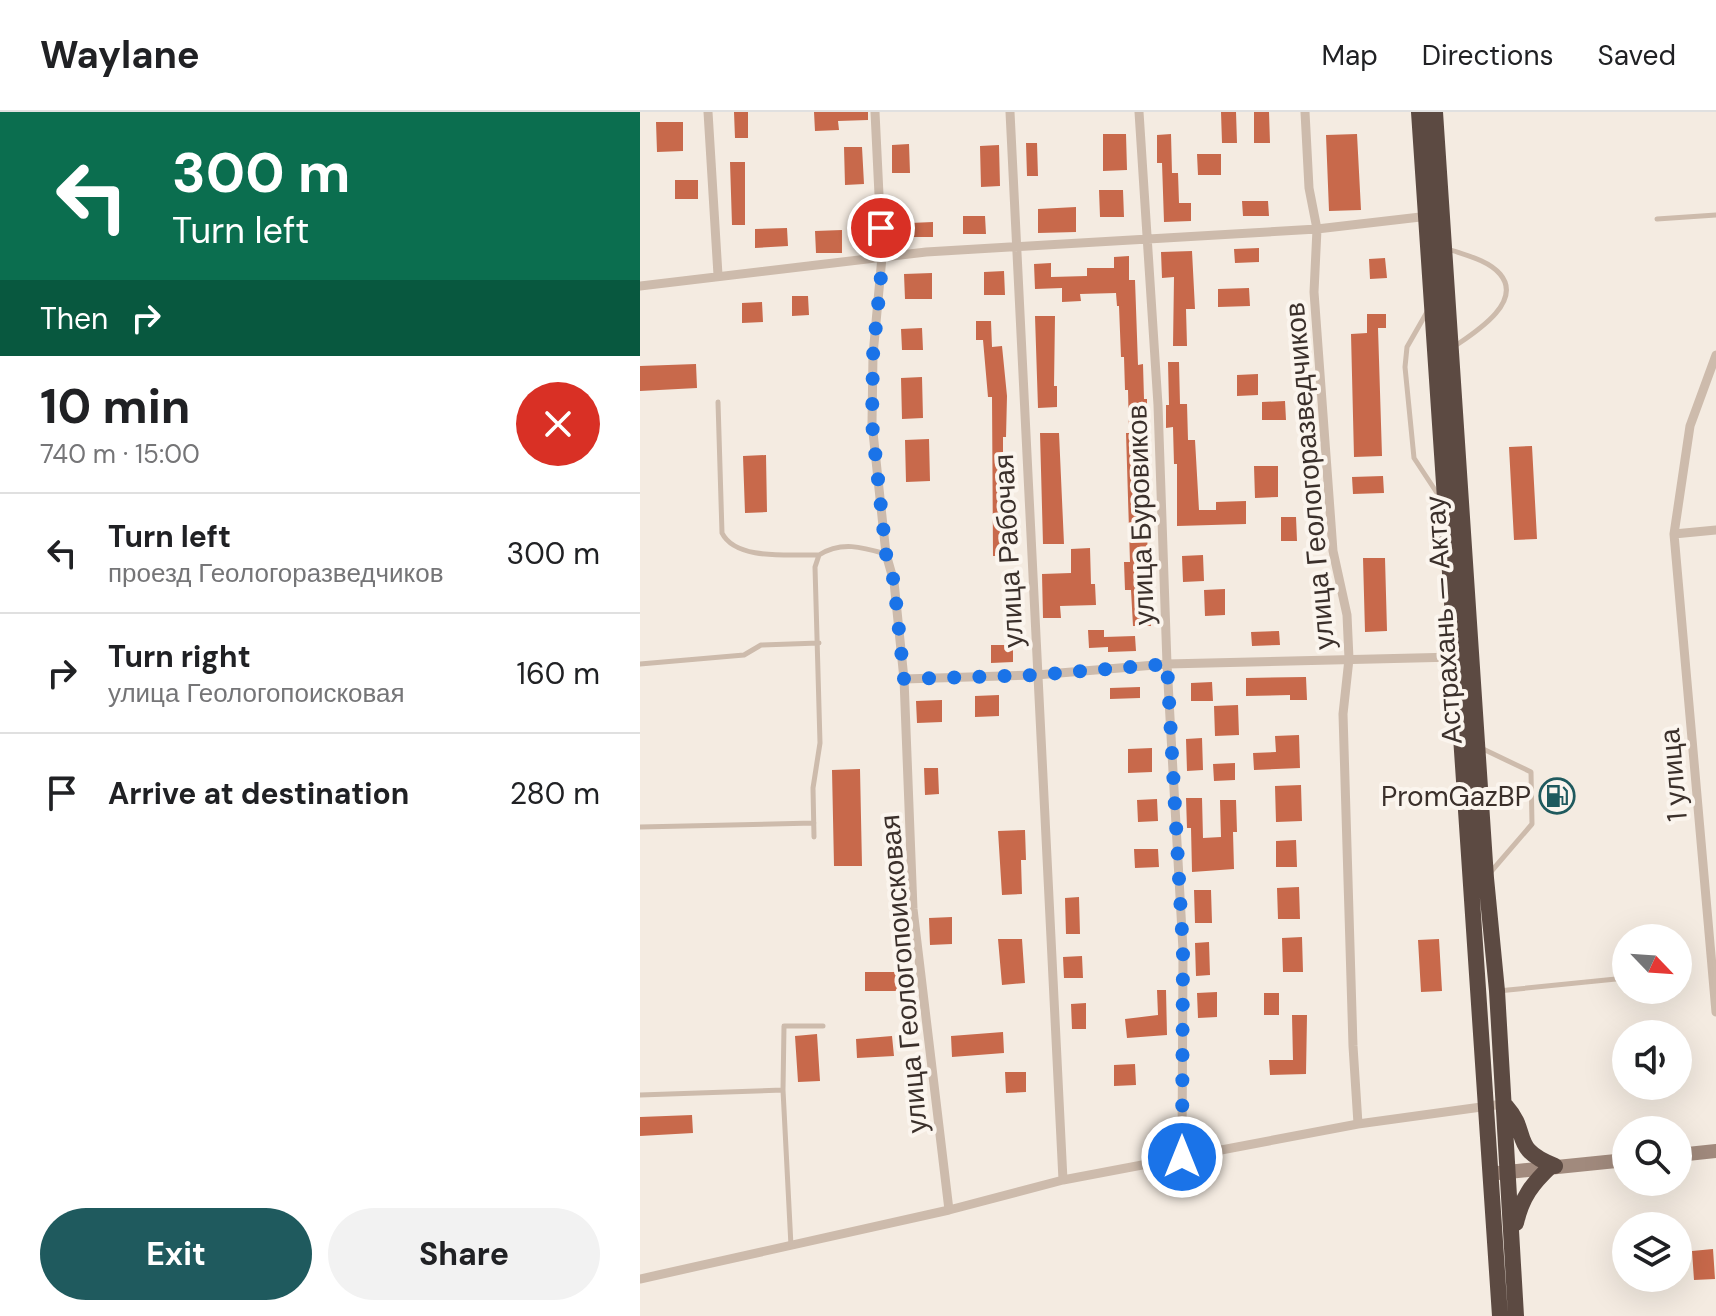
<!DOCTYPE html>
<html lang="en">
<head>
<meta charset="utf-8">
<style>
  :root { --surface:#fff; --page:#f2f2f2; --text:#202124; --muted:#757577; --line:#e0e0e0; --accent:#1f5a5e }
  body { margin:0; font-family:"DM Sans",sans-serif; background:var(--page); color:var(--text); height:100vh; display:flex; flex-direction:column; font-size:30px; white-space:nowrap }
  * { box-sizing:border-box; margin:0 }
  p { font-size:26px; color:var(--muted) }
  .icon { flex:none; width:44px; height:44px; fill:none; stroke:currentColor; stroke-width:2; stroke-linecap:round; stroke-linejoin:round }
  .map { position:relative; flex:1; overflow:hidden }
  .sheet { display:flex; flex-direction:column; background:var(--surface); width:640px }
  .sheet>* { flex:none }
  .hud { background:#0b6e4f; color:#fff; overflow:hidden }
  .needle { width:52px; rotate:115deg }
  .fabs { position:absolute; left:972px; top:812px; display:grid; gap:16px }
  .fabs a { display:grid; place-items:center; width:80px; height:80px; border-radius:50%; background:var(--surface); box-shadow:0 8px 32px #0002; font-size:40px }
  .pin { position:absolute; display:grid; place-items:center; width:68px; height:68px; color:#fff; margin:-34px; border:4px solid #fff; border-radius:50%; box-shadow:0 2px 8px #0007 }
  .me { position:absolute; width:88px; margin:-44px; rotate:0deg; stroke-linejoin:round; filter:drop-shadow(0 0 6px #0008) }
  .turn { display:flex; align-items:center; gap:28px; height:168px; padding:0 40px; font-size:36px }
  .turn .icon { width:104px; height:104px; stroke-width:2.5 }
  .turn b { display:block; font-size:56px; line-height:68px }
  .then { display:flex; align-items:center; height:76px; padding:0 40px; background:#0003; gap:16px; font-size:30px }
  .round { display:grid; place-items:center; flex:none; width:84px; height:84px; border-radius:42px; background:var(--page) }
  .summary { display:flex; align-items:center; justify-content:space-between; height:136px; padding:0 40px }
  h1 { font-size:48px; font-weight:700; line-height:60px }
  .button { display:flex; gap:16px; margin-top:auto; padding:16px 40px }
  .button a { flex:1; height:92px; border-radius:48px; background:var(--accent); color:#fff; font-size:32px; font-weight:700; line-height:92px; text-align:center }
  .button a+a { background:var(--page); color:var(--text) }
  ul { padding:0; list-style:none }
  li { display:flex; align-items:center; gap:24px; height:120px; padding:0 40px; border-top:2px solid var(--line) }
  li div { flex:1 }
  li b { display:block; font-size:30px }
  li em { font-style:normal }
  header { display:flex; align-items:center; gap:48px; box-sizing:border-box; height:112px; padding:0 40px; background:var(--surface); border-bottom:2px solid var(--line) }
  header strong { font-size:38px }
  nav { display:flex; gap:44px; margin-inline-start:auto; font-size:28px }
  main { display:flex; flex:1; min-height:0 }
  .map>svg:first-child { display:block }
  .building { fill:#c8694b }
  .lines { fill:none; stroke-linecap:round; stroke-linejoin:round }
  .lane { stroke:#cdbbac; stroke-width:5 }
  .street { stroke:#cdbbac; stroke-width:9 }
  .secondary { stroke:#a18a7d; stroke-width:14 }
  .highway { stroke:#5c4a42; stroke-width:16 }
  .route { stroke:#1a73e8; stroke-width:14; stroke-dasharray:0 25.2 }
  .labels { text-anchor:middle; stroke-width:8; stroke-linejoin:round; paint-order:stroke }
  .street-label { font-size:28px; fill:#3b302b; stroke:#fbf5ee }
  .poi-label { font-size:28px; fill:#3b302b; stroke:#fbf5ee; text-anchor:end }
</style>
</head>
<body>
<header>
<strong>Waylane</strong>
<nav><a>Map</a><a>Directions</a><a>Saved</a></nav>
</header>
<main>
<section class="sheet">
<div class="hud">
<div class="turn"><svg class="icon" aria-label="left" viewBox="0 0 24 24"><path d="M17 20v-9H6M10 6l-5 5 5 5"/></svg><div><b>300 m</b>Turn left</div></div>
<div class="then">Then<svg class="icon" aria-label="right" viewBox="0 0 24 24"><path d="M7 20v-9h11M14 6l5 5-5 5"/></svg></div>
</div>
<div class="summary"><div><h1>10 min</h1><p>740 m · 15:00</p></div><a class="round" style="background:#d93025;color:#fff"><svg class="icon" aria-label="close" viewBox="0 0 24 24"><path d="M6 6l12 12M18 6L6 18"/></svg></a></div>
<ul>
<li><svg class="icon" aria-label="left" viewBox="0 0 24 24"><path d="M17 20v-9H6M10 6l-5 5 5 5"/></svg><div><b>Turn left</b><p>проезд Геологоразведчиков</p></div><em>300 m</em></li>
<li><svg class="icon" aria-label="right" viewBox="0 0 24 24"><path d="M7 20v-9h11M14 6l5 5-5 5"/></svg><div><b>Turn right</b><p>улица Геологопоисковая</p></div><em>160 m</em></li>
<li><svg class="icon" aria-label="arrive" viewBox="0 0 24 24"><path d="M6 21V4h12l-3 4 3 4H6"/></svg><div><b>Arrive at destination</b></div><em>280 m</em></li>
</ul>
<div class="button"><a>Exit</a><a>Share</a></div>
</section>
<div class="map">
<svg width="1076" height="1204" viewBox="0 0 1076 1204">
  <rect width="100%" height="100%" fill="#f4ebe1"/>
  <path class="building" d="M94,0H108V26H95Z
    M174,0H228V8L198,9L199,18L175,19Z
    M581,0H596L597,31H582Z
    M614,0H629L630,31H614Z
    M16,10H43V39L17,40Z
    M463,22H486L487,58L463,59Z
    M531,22L532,61H538L539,91H551V109L524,110L522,51H517V23Z
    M717,22L721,98L689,99L686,23Z
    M386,31H397L398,64H387Z
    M269,32L270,61H252V33Z
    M359,33L360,74L341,75L340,34Z
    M204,35H222L224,72L205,73Z
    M557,42H581V63H558Z
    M90,50H105V113H92Z
    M35,68H58V87H35Z
    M459,78H483L484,105H460Z
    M602,89H628L629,104H603Z
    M436,95V120L398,121V97Z
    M323,104H345L346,122H323Z
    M293,110V125H270V111Z
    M147,116L148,134L115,136V117Z
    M202,118V141H176L175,119Z
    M619,136V150L595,151L594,137Z
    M552,139L555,197H546L547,234H533L534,165L522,166L521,140Z
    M489,144V168H495L498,253L503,252L504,287H507V312H504L506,388L508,449H513L514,477H510L511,514H493L491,478H485L484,450H490L486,321H489L488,278H485L484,245H481L479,194H477L476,181L440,182L441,189L422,190V176L395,177L394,152L411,151V165L447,164V156H474V145Z
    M745,146L747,166L730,167L729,147Z
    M364,159L365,183H344V160Z
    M292,161V187H265L264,162Z
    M609,176L610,194L578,195V177Z
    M152,184H168L169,203L152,204Z
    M122,190L123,210L102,211V191Z
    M727,202H746V216H738L742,344L714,345L711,222L727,221Z
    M395,204H415L414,274H417V295L398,296Z
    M336,209H351L352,235L362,234L367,284L366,325H363V361H371L372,382H369L372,444H353L352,285H348L343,228H336Z
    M282,216L283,238H262L261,217Z
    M528,250H539L540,292H547L548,328H555L559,398H576V390L606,389V412L537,414V352H534L533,315L526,316V293H529Z
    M56,252L57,276L0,279V254Z
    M618,262V283L597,284V263Z
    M282,265L283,306L262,307L261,266Z
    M645,289L646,308H622V290Z
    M400,321H419L424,432H403Z
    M289,327L290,369L266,370L265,328Z
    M892,334L897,427L874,428L869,335Z
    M126,343L127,400L105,401L103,344Z
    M614,354H638V385L615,386Z
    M743,364L744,381L713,382L712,365Z
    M641,405H656L657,429H641Z
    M450,436L451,472H455L456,493L420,494L421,506H403L402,462L431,461V437Z
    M563,443L564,469L543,470L542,444Z
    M723,446H745L747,519L725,520Z
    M585,477V503L565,504L564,478Z
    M448,518H464V525L495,524L496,539L468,540V535L449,536Z
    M639,519L640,533L612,534L611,520Z
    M351,533H373V550L351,551Z
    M666,565L667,588H650V583L606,584V566Z
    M572,570L573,589H551V571Z
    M500,575V586L470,587V576Z
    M359,583V604L335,605V584Z
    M302,588V610L277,611L276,589Z
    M598,593L599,623L575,624L574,594Z
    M659,623L660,656L614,658L613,641L636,640L635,624Z
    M562,626L563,658L547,659L546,627Z
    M512,636V660L488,661V637Z
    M595,651V668L574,669L573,652Z
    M284,656H298L299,682L285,683Z
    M220,657L222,754H194L192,658Z
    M661,673L662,709L636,710L635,674Z
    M546,686H562L563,726L581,725L580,688H596L597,720H593L594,757L552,760L551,716H547Z
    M517,687L518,709L498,710L497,688Z
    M385,718L386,748H381L382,782L362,783L358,719Z
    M656,728L657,755H636V729Z
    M494,737H518L519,755L495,756Z
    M659,775L660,807H638L637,776Z
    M554,778H571L572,811H555Z
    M439,785L440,822H426L425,786Z
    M312,805V832L290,833L289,806Z
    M662,825L663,860H643L642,826Z
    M358,827H382L385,871L362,873Z
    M799,827L802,879L781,880L778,828Z
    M569,830L570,863L556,864L555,831Z
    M442,844L443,866H424L423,845Z
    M225,860H259V879H225Z
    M517,878H526L527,923L487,926L485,907L518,903Z
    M577,880V905L558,906L557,881Z
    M624,881H639V903H624Z
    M446,891V917H432L431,892Z
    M652,903H667L666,962L630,963L629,948H653Z
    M363,920L364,941L312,945L311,924Z
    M177,922L180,969L158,970L155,924Z
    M252,924L254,944L217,946L216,927Z
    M495,952L496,973L474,974V953Z
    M365,960H386V980L366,981Z
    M52,1003L53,1021L0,1024V1005Z
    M1073,1137L1075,1167L1054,1168L1052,1139Z"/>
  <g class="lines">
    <path class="lane" d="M1017,107L1076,103
      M808,137C825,143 848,148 860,162C884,190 834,221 815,234
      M787,200L767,235L765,255L774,346L799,384
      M78,290L82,421C96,449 151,442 179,443
      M0,552L104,543L121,533L179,531
      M841,636L891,660L892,712L849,762
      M0,715L174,711
      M174,725L173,676L180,631L175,455L179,443C201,429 222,435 246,442
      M858,879L986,866
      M0,983L143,978
      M151,1134L143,978L144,914H183"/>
    <path class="street" d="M68,0L78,163
      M235,0L242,145L233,243L232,311L246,442L254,470L264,567L273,797L309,1098
      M370,0L423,1068
      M499,0L518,293L527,552L543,838L542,1045
      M665,0L669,76L677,117L674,180L693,439L707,503L709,547L703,602L713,934L718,1012
      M0,174L286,140L677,117L789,104
      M1076,243L1050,314L1034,422L1076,900
      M1034,422L1076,418
      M264,567L396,563L527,552L816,545
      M0,1167L309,1098L423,1068L718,1012L863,992"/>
    <path class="secondary" d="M1038,1043L1076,1039
      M858,1061L986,1048"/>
    <path class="highway" d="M779,0L860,1204
      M795,0L846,766L857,879L876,1204
      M866,994C891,1022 869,1036 915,1054
      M876,1111C882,1085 892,1072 911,1054"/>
  </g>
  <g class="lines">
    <path class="route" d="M241,116V164L233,243L232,311L246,442L254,470L264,567L396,563L527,552L543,838L542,1045"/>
  </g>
  <defs>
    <symbol id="fuel-ring" viewBox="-11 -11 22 22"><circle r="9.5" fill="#fbf5ee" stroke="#1f5a5e" stroke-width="1.5"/><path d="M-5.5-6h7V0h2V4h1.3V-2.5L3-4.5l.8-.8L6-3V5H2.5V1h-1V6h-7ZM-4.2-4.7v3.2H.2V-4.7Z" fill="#1f5a5e"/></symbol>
  </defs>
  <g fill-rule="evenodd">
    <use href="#fuel-ring" x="897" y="664" width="40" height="40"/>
  </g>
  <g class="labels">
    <g class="street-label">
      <text transform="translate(669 364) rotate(-95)" y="10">улица Геологоразведчиков</text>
      <text transform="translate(500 403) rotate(-92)" y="10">улица Буровиков</text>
      <text transform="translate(368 439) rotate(-93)" y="10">улица Рабочая</text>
      <text transform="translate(803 508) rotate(-94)" y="10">Астрахань — Актау</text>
      <text transform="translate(1033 663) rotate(-95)" y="10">1 улица</text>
      <text transform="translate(263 862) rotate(-95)" y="10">улица Геологопоисковая</text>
    </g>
    <g class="poi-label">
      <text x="891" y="694">PromGazBP</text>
    </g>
  </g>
</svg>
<div class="fabs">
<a><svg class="needle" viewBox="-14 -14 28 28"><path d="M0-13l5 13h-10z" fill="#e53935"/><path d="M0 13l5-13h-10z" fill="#757577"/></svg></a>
<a><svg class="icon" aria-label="sound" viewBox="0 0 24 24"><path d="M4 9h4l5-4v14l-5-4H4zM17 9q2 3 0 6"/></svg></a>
<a><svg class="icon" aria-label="search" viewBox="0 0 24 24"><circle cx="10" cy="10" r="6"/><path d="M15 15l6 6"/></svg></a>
<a><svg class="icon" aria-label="layers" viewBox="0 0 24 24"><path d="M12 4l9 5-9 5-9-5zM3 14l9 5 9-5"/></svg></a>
</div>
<div class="pin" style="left:241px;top:116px;background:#d93025"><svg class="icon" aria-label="arrive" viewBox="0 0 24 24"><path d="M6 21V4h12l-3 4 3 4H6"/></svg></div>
<svg class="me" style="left:542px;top:1045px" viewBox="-20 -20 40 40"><circle r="17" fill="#1a73e8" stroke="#fff" stroke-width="3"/><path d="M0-11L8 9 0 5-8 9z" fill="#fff"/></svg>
</div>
</main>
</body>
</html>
